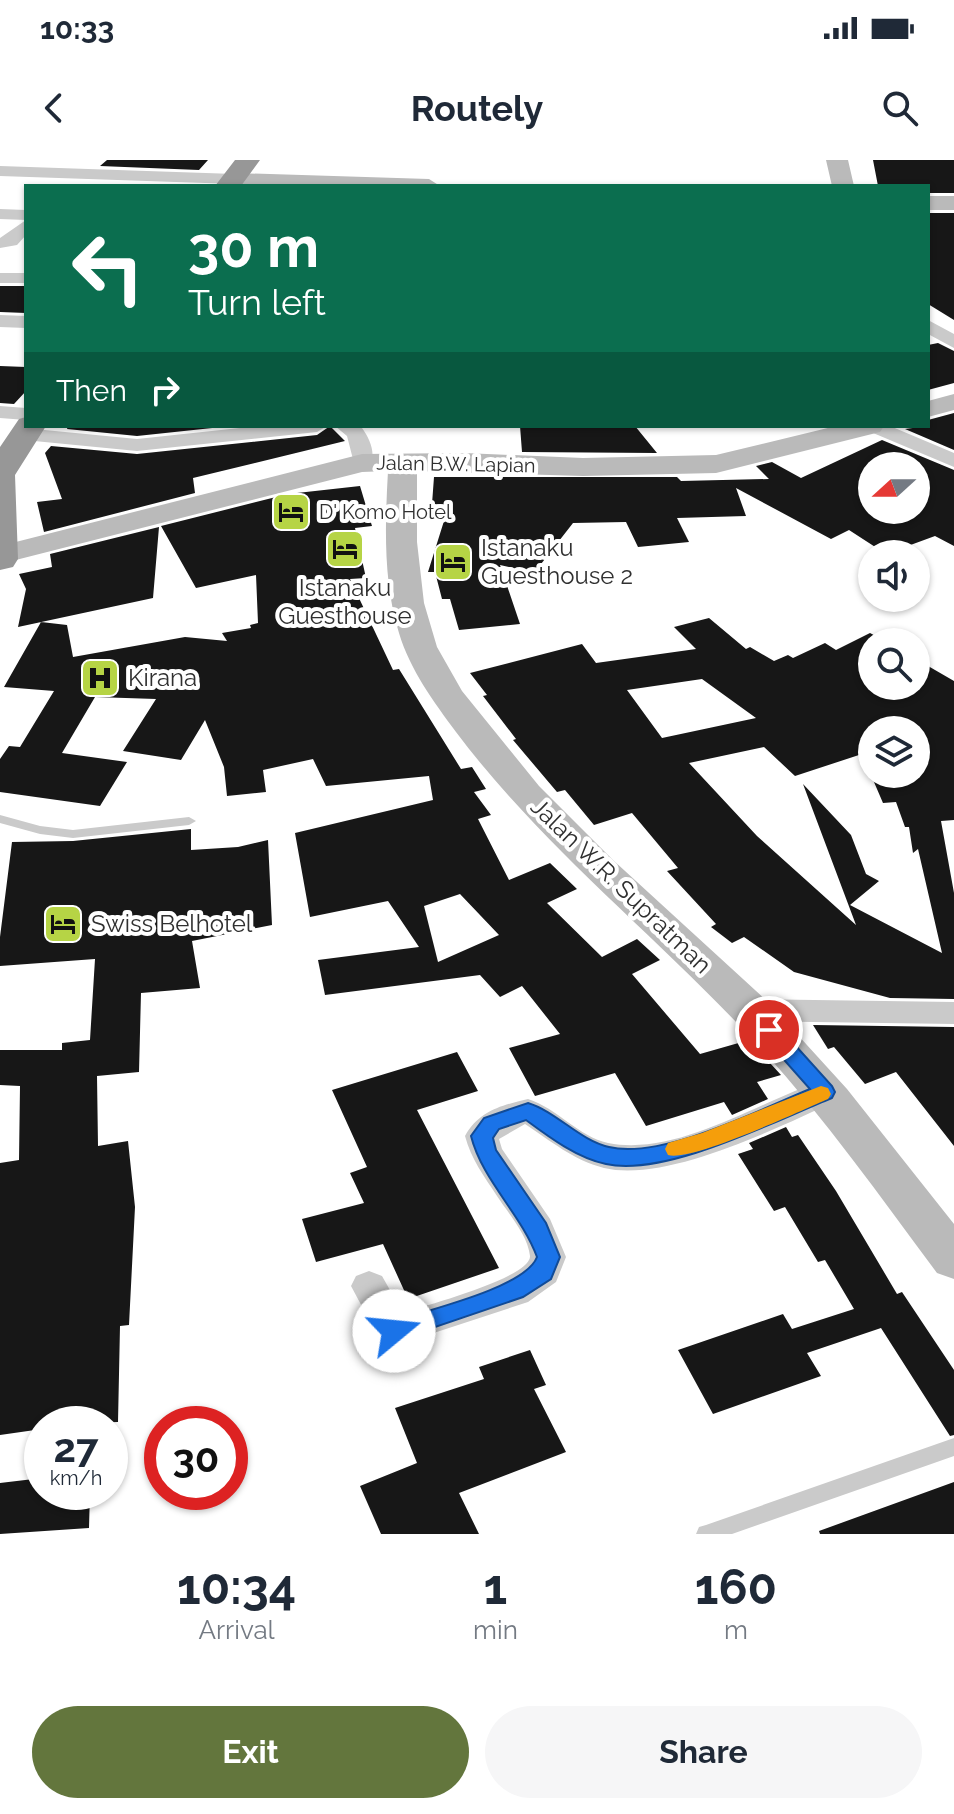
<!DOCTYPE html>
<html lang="en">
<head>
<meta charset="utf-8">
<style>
  :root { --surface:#fff; --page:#f6f6f7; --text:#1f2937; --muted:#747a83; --accent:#63763d }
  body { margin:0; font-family:Raleway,sans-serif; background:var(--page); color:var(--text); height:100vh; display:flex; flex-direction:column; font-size:30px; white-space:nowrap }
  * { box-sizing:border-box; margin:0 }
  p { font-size:26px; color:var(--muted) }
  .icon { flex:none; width:44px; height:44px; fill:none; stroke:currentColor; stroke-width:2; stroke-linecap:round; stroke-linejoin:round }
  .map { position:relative; height:1374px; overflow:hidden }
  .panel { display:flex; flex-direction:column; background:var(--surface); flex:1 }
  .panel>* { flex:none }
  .top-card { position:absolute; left:24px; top:24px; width:906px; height:244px; border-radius:0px; box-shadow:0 2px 6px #0004; background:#0b6e4f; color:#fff; overflow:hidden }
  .needle { width:52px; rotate:249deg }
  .tools { position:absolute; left:858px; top:292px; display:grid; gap:16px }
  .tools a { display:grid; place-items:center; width:72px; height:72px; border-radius:50%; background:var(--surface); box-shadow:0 2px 6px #0004; font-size:40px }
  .speed { position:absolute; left:24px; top:1246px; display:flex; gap:16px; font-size:40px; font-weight:700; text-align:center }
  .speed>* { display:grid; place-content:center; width:104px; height:104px; border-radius:50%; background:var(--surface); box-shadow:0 2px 6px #0004; line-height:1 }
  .speed small { font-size:20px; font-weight:400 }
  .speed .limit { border:12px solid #d22; background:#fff; color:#111 }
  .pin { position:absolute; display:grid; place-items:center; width:68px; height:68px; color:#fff; margin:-34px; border:4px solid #fff; border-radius:50%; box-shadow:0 2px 8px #0007 }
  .me { position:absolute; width:88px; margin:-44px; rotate:73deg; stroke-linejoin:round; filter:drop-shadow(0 0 6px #0008) }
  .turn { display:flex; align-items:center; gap:28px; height:168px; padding:0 32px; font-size:36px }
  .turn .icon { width:104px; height:104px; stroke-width:2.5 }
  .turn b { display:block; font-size:56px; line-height:68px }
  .then { display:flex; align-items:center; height:76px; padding:0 32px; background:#0003; gap:16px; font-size:30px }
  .eta { display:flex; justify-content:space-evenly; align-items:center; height:136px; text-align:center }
  .eta b { font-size:48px; font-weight:700; line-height:56px }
  .primary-button { display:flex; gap:16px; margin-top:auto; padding:16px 32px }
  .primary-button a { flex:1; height:92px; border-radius:48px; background:var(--accent); color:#fff; font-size:32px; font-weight:700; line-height:92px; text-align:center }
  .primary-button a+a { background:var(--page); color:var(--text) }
  .status { display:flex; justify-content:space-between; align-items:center; height:56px; padding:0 40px; background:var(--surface); direction:ltr }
  .status svg { height:22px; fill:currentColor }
  header { display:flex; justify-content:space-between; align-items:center; height:104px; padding:0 32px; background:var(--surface); font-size:36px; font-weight:700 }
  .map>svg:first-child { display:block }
  .building { fill:#171717; fill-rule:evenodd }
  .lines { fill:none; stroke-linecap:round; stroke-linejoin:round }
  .lane { fill:#cacaca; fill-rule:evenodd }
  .street { fill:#cacaca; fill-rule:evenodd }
  .secondary { fill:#bababa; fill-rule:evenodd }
  .highway { fill:#979797; fill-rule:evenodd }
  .route { fill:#1a73e8; stroke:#114b97; stroke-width:2 }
  .slow { fill:#f59e0b }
  .labels { text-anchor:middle; stroke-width:8; stroke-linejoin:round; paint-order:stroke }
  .far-street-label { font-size:20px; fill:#303030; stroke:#fff }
  .far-poi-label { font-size:20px; fill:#303030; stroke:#fff; text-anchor:start }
  .poi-label { font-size:24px; fill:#303030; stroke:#fff; text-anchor:start }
  .street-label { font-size:24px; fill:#303030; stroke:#fff }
</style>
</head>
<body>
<div class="status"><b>10:33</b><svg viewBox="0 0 49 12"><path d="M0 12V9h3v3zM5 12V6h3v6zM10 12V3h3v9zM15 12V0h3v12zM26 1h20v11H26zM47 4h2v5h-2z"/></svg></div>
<header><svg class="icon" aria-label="back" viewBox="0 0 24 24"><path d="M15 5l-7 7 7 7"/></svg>Routely<svg class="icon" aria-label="search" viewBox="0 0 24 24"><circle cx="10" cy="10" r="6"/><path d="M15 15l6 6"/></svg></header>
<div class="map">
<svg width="954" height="1374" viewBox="0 0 954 1374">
  <rect width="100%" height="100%" fill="#fff"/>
  <path class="building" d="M107,0H208L199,10L100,6Z
    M873,0H954V33H928V26H878Z
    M928,53H954V160L928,144Z
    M0,126H26V153L0,152Z
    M938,183L954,191V223L928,230V185Z
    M0,206L26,207V231L14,244L0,243Z
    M954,253V290L905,269L928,266V260Z
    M68,266H231L137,276L67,269Z
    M330,266L345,281L193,318L195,333L44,372L37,342L62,339L45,293L51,286L137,294L317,275Z
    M520,266H635L657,293L522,292Z
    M882,280L954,310V386L935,376L886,394L849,370L831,379L736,328L746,356L677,358L689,382L638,387L626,362L573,363L534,413L500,405L520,464L459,470L450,439H442L435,412H428L449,345L432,344L434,317H677L681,321L769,319L756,306L772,302L801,318ZM872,306H916V350H872Z
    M360,326L372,366L355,368L366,418L350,419L393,510L399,509L461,609L472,607L486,629L474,632L491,655L478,659L509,720L550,703L577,729L547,743L602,797L637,779L660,800L632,814L700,894L749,880L781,915L757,922L768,939L732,955L724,942L646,966L615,913L535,936L509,888L560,874L522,826L500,837L480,815L325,835L318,800L419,787L388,741L310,757L295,673L433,640L429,616L326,626L313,599L263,610L266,632L227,636L224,607L205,560L181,600L123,591L156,539L95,537L62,593L127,602L100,646L0,632V599L9,586L20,587L54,531L4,527L41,462L67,465L73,497L185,477L227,481L222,473L251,468L250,465L258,463L256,415L196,428L161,366L288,334ZM460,734L499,775L438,802L424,746Z
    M159,367L153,438L18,467L26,429L19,414L52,407L50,394Z
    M709,458L746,489L750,487L774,501L788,495L793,498L825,483L836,490L870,473L887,482H872V526H916V499L954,521V660L941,661L954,733V839L890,838L794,812L744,777L732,783L711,767L716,764L667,711L678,708L632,653L594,665L565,630L557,632L513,580L516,579L483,536L487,535L470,513L582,484L596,503L696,489L674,467ZM702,519L756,558L662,578L627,530ZM872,570H916V614H872ZM764,587L795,616L862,594L883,643L896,642L905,667H909L913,693L918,689L942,793L850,745L879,721L866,714L851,675L803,624L856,765L757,676L689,603Z
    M191,669V690L238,687L268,680L272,765L192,781L200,828L141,833L139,912L97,916L98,986L128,981L135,1047L129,1165L120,1166L118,1262L42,1264V1269L0,1275V1003L19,1000L20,926L0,925V890H62V883L90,880L95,799L0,806V777L12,682L73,681Z
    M813,865L954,867V986L896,912L865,924L834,887L828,889Z
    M457,892L478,931L417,950L499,1108L408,1139L383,1084L316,1102L302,1059L364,1043L350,1013L367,1007L332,930Z
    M786,967L792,977L798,975L836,1031L897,1134L902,1132L954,1210V1275L950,1276L881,1168L807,1193L821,1216L713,1254L678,1190L783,1154L792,1169L854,1149L825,1100L818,1102L785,1047L774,1051L738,994L753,989L749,983Z
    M530,1190L546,1225L534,1229L566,1292L459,1333L479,1374H381L360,1326L417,1303L395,1248L484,1219L479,1207Z
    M42,1318V1332H90L89,1368L0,1374V1323Z
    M954,1322V1374H820L819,1371Z"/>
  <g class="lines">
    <path class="lane" d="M0,655L40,666L73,670L189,657L196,661L189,665L73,678L40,674L0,663Z
      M954,1278V1296L732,1374H696L699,1367L706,1365Z"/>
    <path class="street" d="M0,6L235,14L243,19L235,24L0,16Z
      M0,49L26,50V75L17,85L0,88V78L26,60L0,59Z
      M0,113H26V123H0Z
      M0,155L26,156V168L0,167Z
      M928,160L954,174V188L928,174Z
      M0,246L26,248V260L0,258Z
      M259,266H327L317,272L137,291L24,280L14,274L24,268L137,279Z
      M335,266L362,268C370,279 377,295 369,307H355L347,276Z
      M863,266H890L954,293V307L866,270Z
      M750,839L954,842V864L750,861L739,858L735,850L739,842Z
      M825,920L836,923L841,932L836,941C779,967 667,1023 604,1008C573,1000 551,981 525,964L499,979L502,989L550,1059L566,1097L556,1122L528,1142L394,1186L381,1182L351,1126L356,1116L369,1111L382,1116L403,1153C423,1146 531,1118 530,1096C528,1075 508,1053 497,1036C484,1016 471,999 465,976C479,951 502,945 528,939C557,948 579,977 608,983C679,997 760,940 825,920Z"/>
    <path class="secondary" d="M826,0H848L854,26H832Z
      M235,13L429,19L440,26L227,24L224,19L227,14Z
      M928,36H954V50H928Z
      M954,234V250L928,257V241Z
      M836,266H884L880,272L716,313L583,316L417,311V382L424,443L437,487L462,531L539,626L613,700L766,840L847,929L954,1064V1119L937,1113C873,1027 812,940 737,863C643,765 538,681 456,572C434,542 410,510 399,473C383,422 385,364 388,311L362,312L0,404V386L362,294L464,293L583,298L716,295Z"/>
    <path class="highway" d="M235,0H260L241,26H215Z
      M26,257V266H46L15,315L18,399L13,407L0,410V287L19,259Z"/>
  </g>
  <path class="route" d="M769,862L776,864L832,926L835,932L832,938C774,961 667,1017 606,1004C577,998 549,977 526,960L499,969L493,978L496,990L546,1063L560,1097L551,1119L523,1137L394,1181L385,1178L382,1171L385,1164C419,1152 525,1129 537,1097C521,1054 482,1020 471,976L484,958L528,943C557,952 579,980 609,987C661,1000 761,949 810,929L762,875L759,870L762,864Z"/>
  <path class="slow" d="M821,926L828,928L831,934L828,939C800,951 692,1002 668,995L665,989L668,983L702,973Z"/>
  <defs>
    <symbol id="hotel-square" viewBox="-11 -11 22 22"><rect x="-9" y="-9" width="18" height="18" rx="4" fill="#b6d445" stroke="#fff"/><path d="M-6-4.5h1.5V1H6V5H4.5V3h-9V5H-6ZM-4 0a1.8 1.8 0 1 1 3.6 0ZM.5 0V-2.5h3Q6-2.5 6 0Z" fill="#111"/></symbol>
    <symbol id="hospital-square" viewBox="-11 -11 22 22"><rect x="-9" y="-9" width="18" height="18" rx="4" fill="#b6d445" stroke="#fff"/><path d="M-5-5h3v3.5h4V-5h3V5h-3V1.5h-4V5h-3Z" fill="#111"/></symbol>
  </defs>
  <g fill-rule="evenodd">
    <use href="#hotel-square" x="269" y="330" width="44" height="44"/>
    <use href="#hotel-square" x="323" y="367" width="44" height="44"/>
    <use href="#hotel-square" x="431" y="380" width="44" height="44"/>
    <use href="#hospital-square" x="78" y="496" width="44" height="44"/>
    <use href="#hotel-square" x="41" y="742" width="44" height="44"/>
  </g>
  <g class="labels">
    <g class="far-street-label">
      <text transform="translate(456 304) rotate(1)" y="7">Jalan B.W. Lapian</text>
    </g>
    <g class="far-poi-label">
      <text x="319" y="359">D' Komo Hotel</text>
    </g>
    <g class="poi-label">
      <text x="481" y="396">Istanaku<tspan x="481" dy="28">Guesthouse 2</tspan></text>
      <text x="345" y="436" text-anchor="middle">Istanaku<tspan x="345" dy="28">Guesthouse</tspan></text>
      <text x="128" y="526">Kirana</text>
      <text x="91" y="772">Swiss Belhotel</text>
    </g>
    <g class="street-label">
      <text transform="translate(621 726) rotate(44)" y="8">Jalan W.R. Supratman</text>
    </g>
  </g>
</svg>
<div class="tools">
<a><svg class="needle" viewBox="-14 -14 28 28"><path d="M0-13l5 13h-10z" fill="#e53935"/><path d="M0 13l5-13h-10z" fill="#747a83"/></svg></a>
<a><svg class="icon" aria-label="sound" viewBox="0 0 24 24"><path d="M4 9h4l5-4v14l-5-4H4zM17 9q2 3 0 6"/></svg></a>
<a><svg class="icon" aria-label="search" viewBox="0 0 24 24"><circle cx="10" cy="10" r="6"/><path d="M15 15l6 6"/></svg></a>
<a><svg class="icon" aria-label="layers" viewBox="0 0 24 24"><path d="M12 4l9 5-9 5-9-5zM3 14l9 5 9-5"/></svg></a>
</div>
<div class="speed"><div>27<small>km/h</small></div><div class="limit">30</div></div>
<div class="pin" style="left:769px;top:870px;background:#d93025"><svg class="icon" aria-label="arrive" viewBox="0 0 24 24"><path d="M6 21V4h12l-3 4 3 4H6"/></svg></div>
<svg class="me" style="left:394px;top:1171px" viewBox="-20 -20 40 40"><circle r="19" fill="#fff"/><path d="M0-13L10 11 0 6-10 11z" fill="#1a73e8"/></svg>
<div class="top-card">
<div class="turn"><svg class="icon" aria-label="left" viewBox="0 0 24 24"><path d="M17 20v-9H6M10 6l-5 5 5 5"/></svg><div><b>30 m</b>Turn left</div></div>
<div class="then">Then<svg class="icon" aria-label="right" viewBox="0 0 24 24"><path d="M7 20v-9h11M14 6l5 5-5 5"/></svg></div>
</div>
</div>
<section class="panel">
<div class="eta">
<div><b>10:34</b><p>Arrival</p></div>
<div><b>1</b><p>min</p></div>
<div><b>160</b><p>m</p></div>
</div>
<div class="primary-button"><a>Exit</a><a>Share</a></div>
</section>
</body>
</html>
